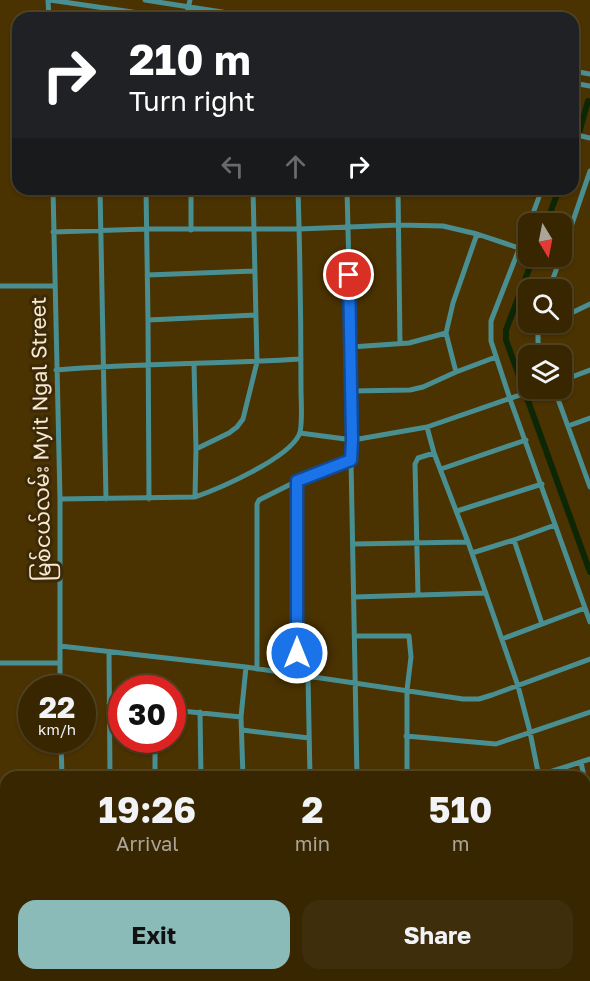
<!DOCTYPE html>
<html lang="en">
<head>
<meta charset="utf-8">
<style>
  :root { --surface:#382601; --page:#3f2e0b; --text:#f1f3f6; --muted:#aba599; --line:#524323; --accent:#8bbbb9 }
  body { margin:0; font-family:"Golos Text","Noto Sans Myanmar",sans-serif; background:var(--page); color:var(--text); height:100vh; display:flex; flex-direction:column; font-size:22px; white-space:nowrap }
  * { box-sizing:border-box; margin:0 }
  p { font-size:20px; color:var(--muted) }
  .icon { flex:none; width:33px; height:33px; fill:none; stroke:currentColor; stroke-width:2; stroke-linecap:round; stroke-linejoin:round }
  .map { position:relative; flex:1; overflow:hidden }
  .drawer { position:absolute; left:0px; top:771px; width:591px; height:210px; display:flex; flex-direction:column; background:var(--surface); border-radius:18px 18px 0 0; box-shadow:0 2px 4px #0004,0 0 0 2px var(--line) }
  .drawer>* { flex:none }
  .guide { position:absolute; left:12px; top:12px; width:567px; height:183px; border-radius:18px; box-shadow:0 2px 4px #0004,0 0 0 2px var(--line); background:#202124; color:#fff; overflow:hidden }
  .needle { width:39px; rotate:170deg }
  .tools { position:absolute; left:518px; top:213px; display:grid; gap:12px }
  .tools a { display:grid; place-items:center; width:54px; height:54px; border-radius:12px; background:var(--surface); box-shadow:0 2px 4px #0004,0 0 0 2px var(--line); font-size:30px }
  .speed { position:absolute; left:18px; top:675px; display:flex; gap:12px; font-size:30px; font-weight:700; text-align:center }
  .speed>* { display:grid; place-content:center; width:78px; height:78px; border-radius:50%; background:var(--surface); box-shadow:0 2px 4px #0004,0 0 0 2px var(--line); line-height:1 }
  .speed small { font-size:15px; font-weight:400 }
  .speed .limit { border:9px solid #d22; background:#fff; color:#111 }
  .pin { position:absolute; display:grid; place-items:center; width:51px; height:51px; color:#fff; margin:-26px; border:3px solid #fff; border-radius:50%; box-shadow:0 2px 6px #0007 }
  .me { position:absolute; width:66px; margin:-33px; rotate:0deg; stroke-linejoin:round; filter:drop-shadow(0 0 4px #0008) }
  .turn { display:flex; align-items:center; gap:21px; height:126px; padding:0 18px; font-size:27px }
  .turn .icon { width:78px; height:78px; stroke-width:2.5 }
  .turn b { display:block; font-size:42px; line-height:51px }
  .lanes { display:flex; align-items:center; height:57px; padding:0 18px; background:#0003; justify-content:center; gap:30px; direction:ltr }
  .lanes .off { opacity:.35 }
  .eta { display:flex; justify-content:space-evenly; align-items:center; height:102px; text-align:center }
  .eta b { font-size:36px; font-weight:700; line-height:42px }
  .primary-button { display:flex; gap:12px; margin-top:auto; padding:12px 18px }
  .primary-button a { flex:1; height:69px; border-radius:18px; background:var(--accent); color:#111; font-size:24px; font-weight:700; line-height:69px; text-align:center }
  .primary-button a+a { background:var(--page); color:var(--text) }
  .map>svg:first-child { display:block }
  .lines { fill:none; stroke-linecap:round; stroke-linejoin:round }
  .canal { stroke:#0d2606; stroke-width:6 }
  .minor { stroke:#498f92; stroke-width:5 }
  .route-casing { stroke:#114b97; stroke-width:15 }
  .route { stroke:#1a73e8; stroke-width:10 }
  .labels { text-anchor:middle; stroke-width:6; stroke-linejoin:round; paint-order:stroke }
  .street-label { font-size:21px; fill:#f8e9d2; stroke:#3c2907 }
</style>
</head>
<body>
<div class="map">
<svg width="590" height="981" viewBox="0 0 590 981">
  <rect width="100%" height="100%" fill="#4a3201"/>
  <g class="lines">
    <path class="canal" d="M579,133L588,101
      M573,152L575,145
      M546,224L559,189
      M534,256L506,330V340L590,572"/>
    <path class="minor" d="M48,0L49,18
      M50,0L173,18
      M145,0L260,18
      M186,18L190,0
      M573,71L590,74
      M573,83L590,86
      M573,134L590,138
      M53,189L60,499V688
      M100,189L106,499
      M146,189L148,320L149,499
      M347,189L352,391L353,440L351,460L357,777
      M398,189L400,344
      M529,224L542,189
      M528,226L491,321V341L510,399L590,622
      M191,230V189
      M53,232L147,229H299L399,225L443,226L477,234L519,248
      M561,256L590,171
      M147,275L254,271
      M0,286H54
      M549,290L561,256
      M561,318L590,304
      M148,320L256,315
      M538,322V342L542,356
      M537,329L551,322
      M351,347L409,343L446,333
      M194,364L196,449L195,497
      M56,370C138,363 219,364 301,359
      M456,372L446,333L453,303L477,234
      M561,381L590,370
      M554,388L590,487
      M352,391L410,390L423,387L456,372L496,357
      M568,426L590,418
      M427,427L434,453L468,542L518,686L530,732L539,777
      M300,433L353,440L427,427L540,388
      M196,449L229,433L237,427L243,419L257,362L253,189
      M441,469L526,440
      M297,481V675
      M60,499L195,497C221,488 287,459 299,435C303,428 301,399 301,390C301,323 300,256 298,189
      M457,511L542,484
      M514,540L542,624
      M353,544L468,542
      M472,553L514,540L555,525
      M418,595L415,464L418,458L434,453
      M354,597L485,593
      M355,636H409L411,657L407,690V777
      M502,639L585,608
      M60,646L246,667L463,699H479L492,695L590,659
      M109,652L110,777
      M0,663H60
      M257,669V504L259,500L297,481L351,460
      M308,676L310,777
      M109,703L122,704
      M172,710L241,717
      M200,712L201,777
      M242,730L309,738
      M406,736L496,744L590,712
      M61,740L62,777
      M155,740V777
      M581,762L584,777
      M537,776L590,759
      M243,777L241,717L246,667
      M585,780L590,801
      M585,879L590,878
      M80,975L82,981
      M129,975L130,981
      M220,975L222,981
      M267,975L269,981
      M328,975L329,981
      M378,975L380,981
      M433,975L434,981
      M584,975L586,981
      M149,981L175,975
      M530,981L540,979"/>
  </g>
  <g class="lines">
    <defs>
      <path id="route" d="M297,653V481L351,460L352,440L349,275"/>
    </defs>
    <use href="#route" class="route-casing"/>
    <use href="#route" class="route"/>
  </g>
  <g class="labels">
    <g class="street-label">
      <text transform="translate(41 439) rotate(-91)" y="7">မြစ်ငယ်လမ်း Myit Ngal Street</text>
    </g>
  </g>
</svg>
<div class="tools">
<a><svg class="needle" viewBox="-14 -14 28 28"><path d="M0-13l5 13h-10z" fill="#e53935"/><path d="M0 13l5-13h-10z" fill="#aba599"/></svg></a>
<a><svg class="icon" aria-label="search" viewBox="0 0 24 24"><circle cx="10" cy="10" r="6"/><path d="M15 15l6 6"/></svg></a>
<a><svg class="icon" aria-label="layers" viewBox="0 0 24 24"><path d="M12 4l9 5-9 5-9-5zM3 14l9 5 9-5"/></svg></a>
</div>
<div class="speed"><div>22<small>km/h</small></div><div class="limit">30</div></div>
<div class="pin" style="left:349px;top:275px;background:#d93025"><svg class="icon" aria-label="arrive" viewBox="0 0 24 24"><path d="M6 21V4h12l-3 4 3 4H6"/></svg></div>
<svg class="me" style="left:297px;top:653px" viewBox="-20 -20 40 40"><circle r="17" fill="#1a73e8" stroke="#fff" stroke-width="3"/><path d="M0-11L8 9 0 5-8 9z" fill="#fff"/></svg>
<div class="guide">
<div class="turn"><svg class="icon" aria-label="right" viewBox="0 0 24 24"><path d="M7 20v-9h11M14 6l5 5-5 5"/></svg><div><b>210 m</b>Turn right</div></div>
<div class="lanes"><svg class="icon off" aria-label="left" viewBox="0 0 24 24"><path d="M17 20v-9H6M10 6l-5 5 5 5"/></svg><svg class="icon off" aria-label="ahead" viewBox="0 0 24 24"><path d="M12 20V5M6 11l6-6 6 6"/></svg><svg class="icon" aria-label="right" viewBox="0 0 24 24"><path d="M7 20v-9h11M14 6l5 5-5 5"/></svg></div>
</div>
<section class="drawer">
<div class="eta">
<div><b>19:26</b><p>Arrival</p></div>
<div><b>2</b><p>min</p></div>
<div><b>510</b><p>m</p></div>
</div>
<div class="primary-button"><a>Exit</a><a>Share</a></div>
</section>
</div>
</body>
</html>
